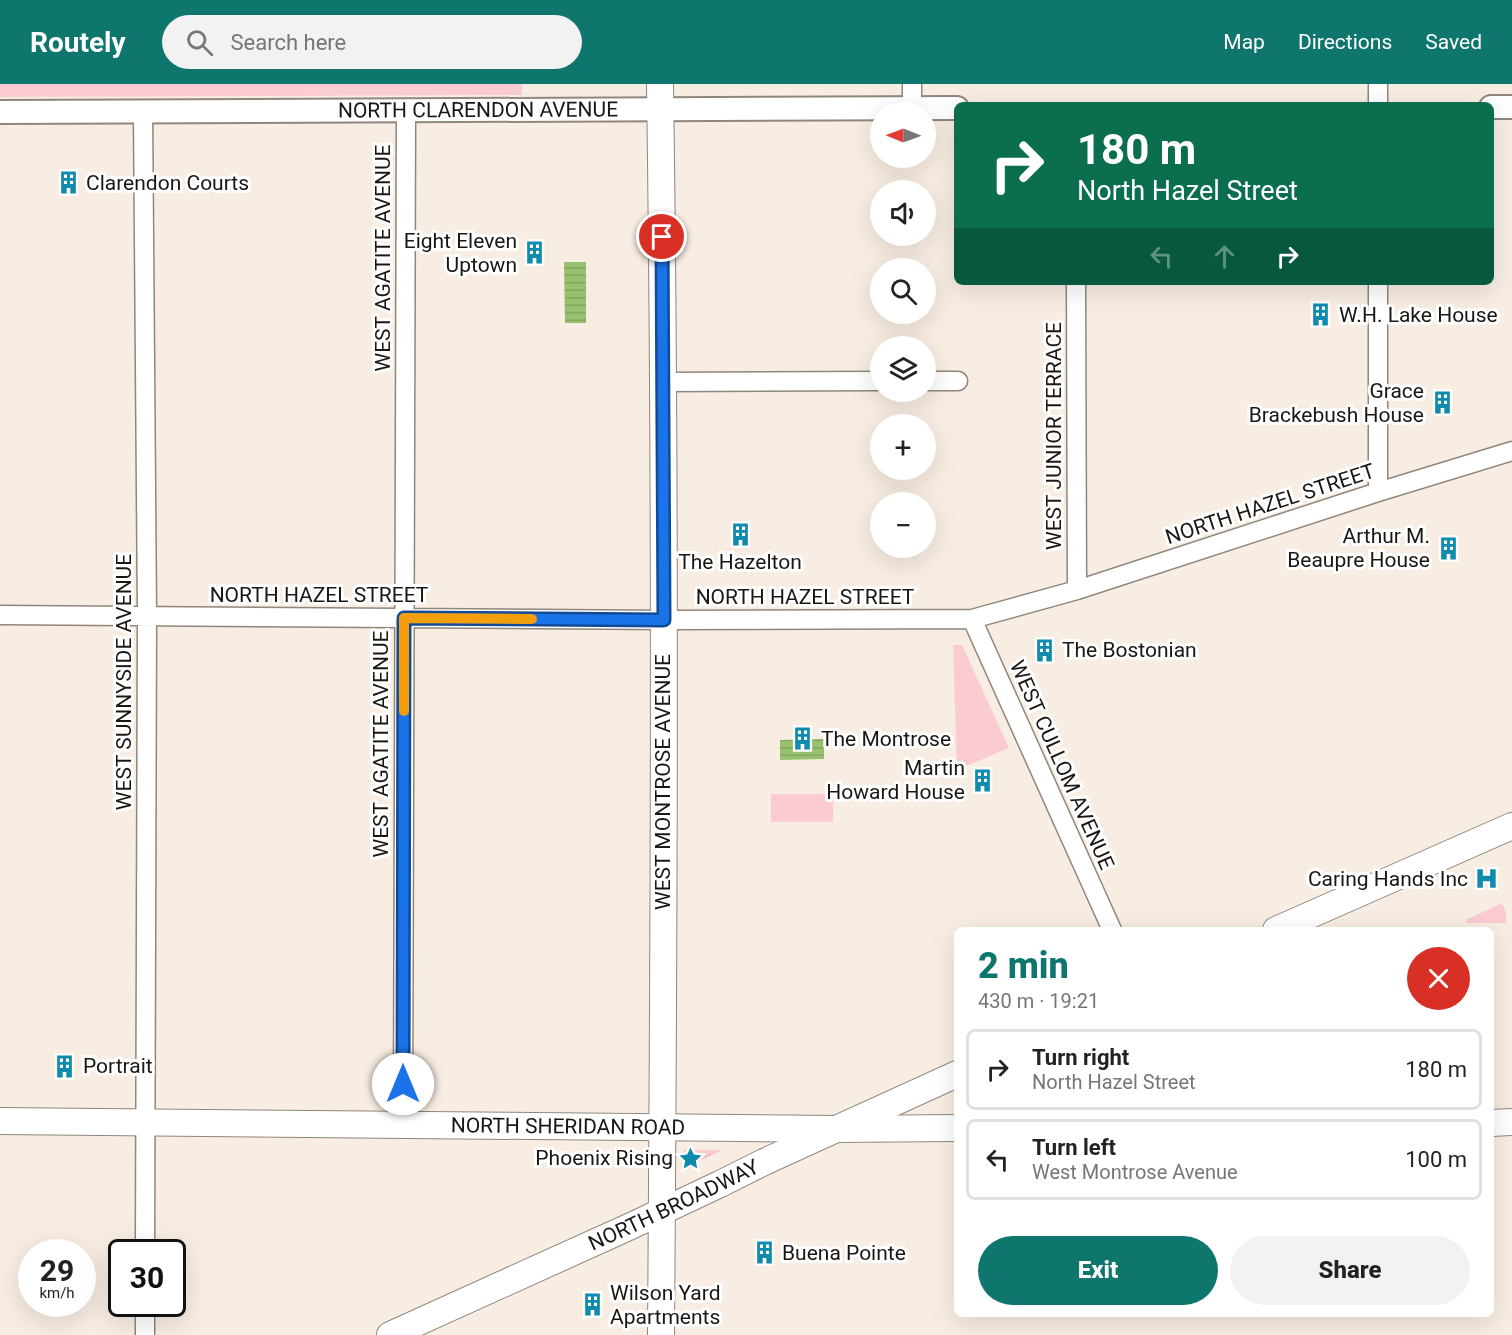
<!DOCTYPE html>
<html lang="en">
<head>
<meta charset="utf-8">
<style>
  :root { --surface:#fff; --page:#f2f2f2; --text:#222; --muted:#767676; --line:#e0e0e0; --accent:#0f766e }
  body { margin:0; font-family:Roboto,sans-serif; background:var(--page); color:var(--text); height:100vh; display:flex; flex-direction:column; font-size:22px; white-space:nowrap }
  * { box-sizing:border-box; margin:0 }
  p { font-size:20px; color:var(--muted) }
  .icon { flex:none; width:33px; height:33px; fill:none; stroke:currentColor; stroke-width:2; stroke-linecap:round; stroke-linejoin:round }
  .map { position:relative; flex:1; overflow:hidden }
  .drawer { position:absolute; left:954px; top:843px; width:540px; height:390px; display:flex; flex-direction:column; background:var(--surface); border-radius:9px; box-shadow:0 6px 24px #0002 }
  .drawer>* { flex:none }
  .banner { position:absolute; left:954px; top:18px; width:540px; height:183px; border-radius:9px; box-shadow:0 6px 24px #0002; background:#0b6e4f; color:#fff; overflow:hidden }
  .needle { width:39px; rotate:271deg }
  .fabs { position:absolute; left:870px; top:18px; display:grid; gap:12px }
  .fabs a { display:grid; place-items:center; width:66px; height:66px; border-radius:50%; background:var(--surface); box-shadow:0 6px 24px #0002; font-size:30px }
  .speed { position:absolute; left:18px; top:1155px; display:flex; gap:12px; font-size:30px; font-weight:700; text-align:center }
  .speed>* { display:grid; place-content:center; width:78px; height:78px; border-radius:50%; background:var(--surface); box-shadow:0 6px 24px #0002; line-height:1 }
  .speed small { font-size:15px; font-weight:400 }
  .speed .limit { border:3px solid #111; border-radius:9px; background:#fff; color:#111 }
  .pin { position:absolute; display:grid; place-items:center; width:51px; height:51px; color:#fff; margin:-26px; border:3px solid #fff; border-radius:50%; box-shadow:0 2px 6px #0007 }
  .me { position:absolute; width:66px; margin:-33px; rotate:0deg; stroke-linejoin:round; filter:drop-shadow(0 0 4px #0008) }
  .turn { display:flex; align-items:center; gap:21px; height:126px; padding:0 24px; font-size:27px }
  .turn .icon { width:78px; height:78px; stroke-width:2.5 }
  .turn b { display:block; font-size:42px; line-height:51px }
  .lanes { display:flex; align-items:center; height:57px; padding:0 24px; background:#0003; justify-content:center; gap:30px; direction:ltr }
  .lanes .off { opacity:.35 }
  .round { display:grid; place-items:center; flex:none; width:63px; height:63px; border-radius:32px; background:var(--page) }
  .headline { display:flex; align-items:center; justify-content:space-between; height:102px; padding:0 24px }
  h1 { font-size:36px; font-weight:800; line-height:45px; color:var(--accent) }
  .action { display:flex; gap:12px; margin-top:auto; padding:12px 24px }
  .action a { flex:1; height:69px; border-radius:36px; background:var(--accent); color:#fff; font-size:24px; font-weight:800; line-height:69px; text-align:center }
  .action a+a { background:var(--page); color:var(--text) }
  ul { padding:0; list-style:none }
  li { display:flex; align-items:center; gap:18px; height:81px; margin:0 12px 9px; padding:0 12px; border:3px solid var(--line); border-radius:9px }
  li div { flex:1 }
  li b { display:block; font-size:22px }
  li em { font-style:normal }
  header { display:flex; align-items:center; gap:36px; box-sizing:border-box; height:84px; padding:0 30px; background:var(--accent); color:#fff }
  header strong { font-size:28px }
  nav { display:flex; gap:33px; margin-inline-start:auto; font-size:21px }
  .search { width:420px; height:54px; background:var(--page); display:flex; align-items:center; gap:15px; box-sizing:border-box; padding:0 21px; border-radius:33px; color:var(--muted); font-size:22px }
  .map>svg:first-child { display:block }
  .grass { fill:url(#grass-tufts) }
  .park { fill:#fbcbd3 }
  .water { fill:url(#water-rules) }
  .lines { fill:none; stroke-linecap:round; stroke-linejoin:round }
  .minor-casing { stroke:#90867b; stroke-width:21 }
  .tertiary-casing { stroke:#90867b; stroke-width:26 }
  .secondary-casing { stroke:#90867b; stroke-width:28 }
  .minor { stroke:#fff; stroke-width:18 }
  .tertiary { stroke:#fff; stroke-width:22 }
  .secondary { stroke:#fff; stroke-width:26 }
  .route-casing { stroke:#114b97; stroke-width:15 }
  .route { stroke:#1a73e8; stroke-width:10 }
  .slow { stroke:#f59e0b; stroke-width:10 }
  .labels { text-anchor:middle; stroke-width:6; stroke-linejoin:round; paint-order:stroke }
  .street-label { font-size:21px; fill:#1a1612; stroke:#fff }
  .poi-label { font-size:21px; fill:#1a1612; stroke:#fff; text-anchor:start }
</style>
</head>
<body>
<header>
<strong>Routely</strong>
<div class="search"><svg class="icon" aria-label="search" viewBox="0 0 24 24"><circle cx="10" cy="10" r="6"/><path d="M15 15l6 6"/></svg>Search here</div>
<nav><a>Map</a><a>Directions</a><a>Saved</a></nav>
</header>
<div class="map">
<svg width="1512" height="1251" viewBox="0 0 1512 1251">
  <defs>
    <pattern id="grass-tufts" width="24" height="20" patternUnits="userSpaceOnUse" patternTransform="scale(1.5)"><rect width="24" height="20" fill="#fbcbd3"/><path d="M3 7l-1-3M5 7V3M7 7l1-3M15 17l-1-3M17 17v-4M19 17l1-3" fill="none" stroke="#d7aeb4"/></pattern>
    <pattern id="water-rules" width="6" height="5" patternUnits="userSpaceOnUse" patternTransform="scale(1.5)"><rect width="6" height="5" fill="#98c16f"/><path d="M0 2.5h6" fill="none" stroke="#82a55f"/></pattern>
  </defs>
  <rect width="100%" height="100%" fill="#f8ede2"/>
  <path class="grass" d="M684,1066H723L684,1084Z"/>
  <path class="park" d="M0,0H522V11L0,13Z
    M953,561H962L1009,664L957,686Z
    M771,710H833V738H771Z
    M1502,819L1506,829V839H1466V836Z"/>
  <path class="water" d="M564,178H586V239H565Z
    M824,655V675L780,676V656Z"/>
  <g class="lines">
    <defs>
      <path id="minor" d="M912,0V24
        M1378,0V21
        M143,27L147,532L145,1168
        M1076,198L1077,506
        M926,297H958
        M664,298L880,297
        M1378,408V198
        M0,531L664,536L972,535L1077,506L1378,408L1512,367
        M972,535L1112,846
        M403,1041L406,27
        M145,1251V1220"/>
      <g id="tertiary">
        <path d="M1491,23H1512"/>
        <path id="s1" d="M0,28L957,24"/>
      </g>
      <g id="secondary">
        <path d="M660,0C666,417 664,834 661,1251"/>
        <path d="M1276,846L1512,742"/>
        <path id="s2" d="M0,1037L837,1045L957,1044"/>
        <path d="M1491,1039L1512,1038"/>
        <path id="s3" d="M390,1251L631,1142L720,1100L764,1078L957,990"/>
      </g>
    </defs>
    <use href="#minor" class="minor-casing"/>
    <use href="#tertiary" class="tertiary-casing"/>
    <use href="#secondary" class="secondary-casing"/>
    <use href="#minor" class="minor"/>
    <use href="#tertiary" class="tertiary"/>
    <use href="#secondary" class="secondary"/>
  </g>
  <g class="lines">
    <defs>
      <path id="route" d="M403,1000L404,534L664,536L662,153"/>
    </defs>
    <use href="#route" class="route-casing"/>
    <use href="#route" class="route"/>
    <path class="slow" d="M404,627V534L532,535"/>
  </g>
  <defs>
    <symbol id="building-bare" viewBox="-9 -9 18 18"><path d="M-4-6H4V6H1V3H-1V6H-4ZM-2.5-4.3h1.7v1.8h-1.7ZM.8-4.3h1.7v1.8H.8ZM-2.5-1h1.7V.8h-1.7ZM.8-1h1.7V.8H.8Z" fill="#0e8bad" stroke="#fff" stroke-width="2.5" paint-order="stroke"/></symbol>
    <symbol id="hospital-bare" viewBox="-9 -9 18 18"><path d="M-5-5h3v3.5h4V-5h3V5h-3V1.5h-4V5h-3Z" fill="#0e8bad" stroke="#fff" stroke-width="2.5" paint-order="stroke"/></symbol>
    <symbol id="sight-bare" viewBox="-9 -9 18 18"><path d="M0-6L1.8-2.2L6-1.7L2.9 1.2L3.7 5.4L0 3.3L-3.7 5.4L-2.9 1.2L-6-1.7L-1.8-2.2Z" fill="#0e8bad" stroke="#fff" stroke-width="2.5" paint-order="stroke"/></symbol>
  </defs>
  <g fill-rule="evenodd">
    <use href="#building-bare" x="52" y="82" width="33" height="33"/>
    <use href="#building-bare" x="518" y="152" width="33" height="33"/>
    <use href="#building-bare" x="1304" y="214" width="33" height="33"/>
    <use href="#building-bare" x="1426" y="302" width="33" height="33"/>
    <use href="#building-bare" x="724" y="434" width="33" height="33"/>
    <use href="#building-bare" x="1432" y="448" width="33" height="33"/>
    <use href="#building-bare" x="1028" y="550" width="33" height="33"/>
    <use href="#building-bare" x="786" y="638" width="33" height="33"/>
    <use href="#building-bare" x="966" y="680" width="33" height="33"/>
    <use href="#hospital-bare" x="1470" y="778" width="33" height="33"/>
    <use href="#building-bare" x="48" y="966" width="33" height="33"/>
    <use href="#sight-bare" x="674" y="1058" width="33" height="33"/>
    <use href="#building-bare" x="748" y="1152" width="33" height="33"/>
    <use href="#building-bare" x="576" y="1204" width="33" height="33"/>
  </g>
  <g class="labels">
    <g class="street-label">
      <text dy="7" stroke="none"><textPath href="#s1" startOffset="478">NORTH CLARENDON AVENUE</textPath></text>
      <text transform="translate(383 174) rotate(-90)" y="7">WEST AGATITE AVENUE</text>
      <text transform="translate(1054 352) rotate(-90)" y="7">WEST JUNIOR TERRACE</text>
      <text transform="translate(1270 420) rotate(-18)" y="7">NORTH HAZEL STREET</text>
      <text x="319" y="518">NORTH HAZEL STREET</text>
      <text x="805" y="520">NORTH HAZEL STREET</text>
      <text transform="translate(124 598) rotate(-90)" y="7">WEST SUNNYSIDE AVENUE</text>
      <text transform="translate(381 660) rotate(-90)" y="7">WEST AGATITE AVENUE</text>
      <text transform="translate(1062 681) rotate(66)" y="7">WEST CULLOM AVENUE</text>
      <text transform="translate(663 698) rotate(-90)" y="7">WEST MONTROSE AVENUE</text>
      <text dy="7" stroke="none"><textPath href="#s2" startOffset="568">NORTH SHERIDAN ROAD</textPath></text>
      <text dy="7" stroke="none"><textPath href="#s3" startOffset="312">NORTH BROADWAY</textPath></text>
    </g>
    <g class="poi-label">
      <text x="86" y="106">Clarendon Courts</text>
      <text x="517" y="164" text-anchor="end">Eight Eleven<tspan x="517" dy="24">Uptown</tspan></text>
      <text x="1339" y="238">W.H. Lake House</text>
      <text x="1424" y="314" text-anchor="end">Grace<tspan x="1424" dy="24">Brackebush House</tspan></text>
      <text x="1430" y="459" text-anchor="end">Arthur M.<tspan x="1430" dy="24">Beaupre House</tspan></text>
      <text x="740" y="485" text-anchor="middle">The Hazelton</text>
      <text x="1062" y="573">The Bostonian</text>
      <text x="821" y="662">The Montrose</text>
      <text x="965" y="691" text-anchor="end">Martin<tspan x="965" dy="24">Howard House</tspan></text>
      <text x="1468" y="802" text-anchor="end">Caring Hands Inc</text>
      <text x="83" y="989">Portrait</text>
      <text x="673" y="1081" text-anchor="end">Phoenix Rising</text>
      <text x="782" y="1176">Buena Pointe</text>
      <text x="610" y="1216">Wilson Yard<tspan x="610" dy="24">Apartments</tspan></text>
    </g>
  </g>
</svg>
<div class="fabs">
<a><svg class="needle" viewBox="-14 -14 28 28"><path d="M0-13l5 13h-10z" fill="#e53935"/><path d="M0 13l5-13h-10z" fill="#767676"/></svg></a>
<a><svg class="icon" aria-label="sound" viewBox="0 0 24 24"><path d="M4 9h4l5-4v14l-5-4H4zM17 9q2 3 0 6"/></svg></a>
<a><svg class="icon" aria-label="search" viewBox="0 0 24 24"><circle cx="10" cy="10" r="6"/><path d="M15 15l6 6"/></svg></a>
<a><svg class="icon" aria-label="layers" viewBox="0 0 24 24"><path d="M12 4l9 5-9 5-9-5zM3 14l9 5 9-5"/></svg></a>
<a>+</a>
<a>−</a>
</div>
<div class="speed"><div>29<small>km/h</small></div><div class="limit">30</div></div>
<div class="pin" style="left:662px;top:153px;background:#d93025"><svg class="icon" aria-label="arrive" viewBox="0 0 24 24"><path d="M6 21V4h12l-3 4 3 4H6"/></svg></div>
<svg class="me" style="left:403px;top:1000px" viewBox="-20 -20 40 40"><circle r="19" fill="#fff"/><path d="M0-13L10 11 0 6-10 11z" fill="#1a73e8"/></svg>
<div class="banner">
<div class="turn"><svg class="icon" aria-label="right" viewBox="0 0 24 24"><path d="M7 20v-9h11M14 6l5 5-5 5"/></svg><div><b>180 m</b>North Hazel Street</div></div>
<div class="lanes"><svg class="icon off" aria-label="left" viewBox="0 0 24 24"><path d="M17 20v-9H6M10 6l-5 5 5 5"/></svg><svg class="icon off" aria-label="ahead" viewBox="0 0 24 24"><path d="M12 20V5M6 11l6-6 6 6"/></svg><svg class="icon" aria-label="right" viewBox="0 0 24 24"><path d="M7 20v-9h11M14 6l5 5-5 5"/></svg></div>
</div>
<section class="drawer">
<div class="headline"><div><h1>2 min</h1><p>430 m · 19:21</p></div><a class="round" style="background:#d93025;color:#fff"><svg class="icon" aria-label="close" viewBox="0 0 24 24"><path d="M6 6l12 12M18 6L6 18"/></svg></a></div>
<ul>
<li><svg class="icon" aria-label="right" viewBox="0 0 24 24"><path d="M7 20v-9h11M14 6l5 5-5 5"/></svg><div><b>Turn right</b><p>North Hazel Street</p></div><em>180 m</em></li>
<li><svg class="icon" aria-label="left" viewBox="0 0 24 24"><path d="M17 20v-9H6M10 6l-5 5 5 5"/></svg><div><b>Turn left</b><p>West Montrose Avenue</p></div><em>100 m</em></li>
</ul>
<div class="action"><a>Exit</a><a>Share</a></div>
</section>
</div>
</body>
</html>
